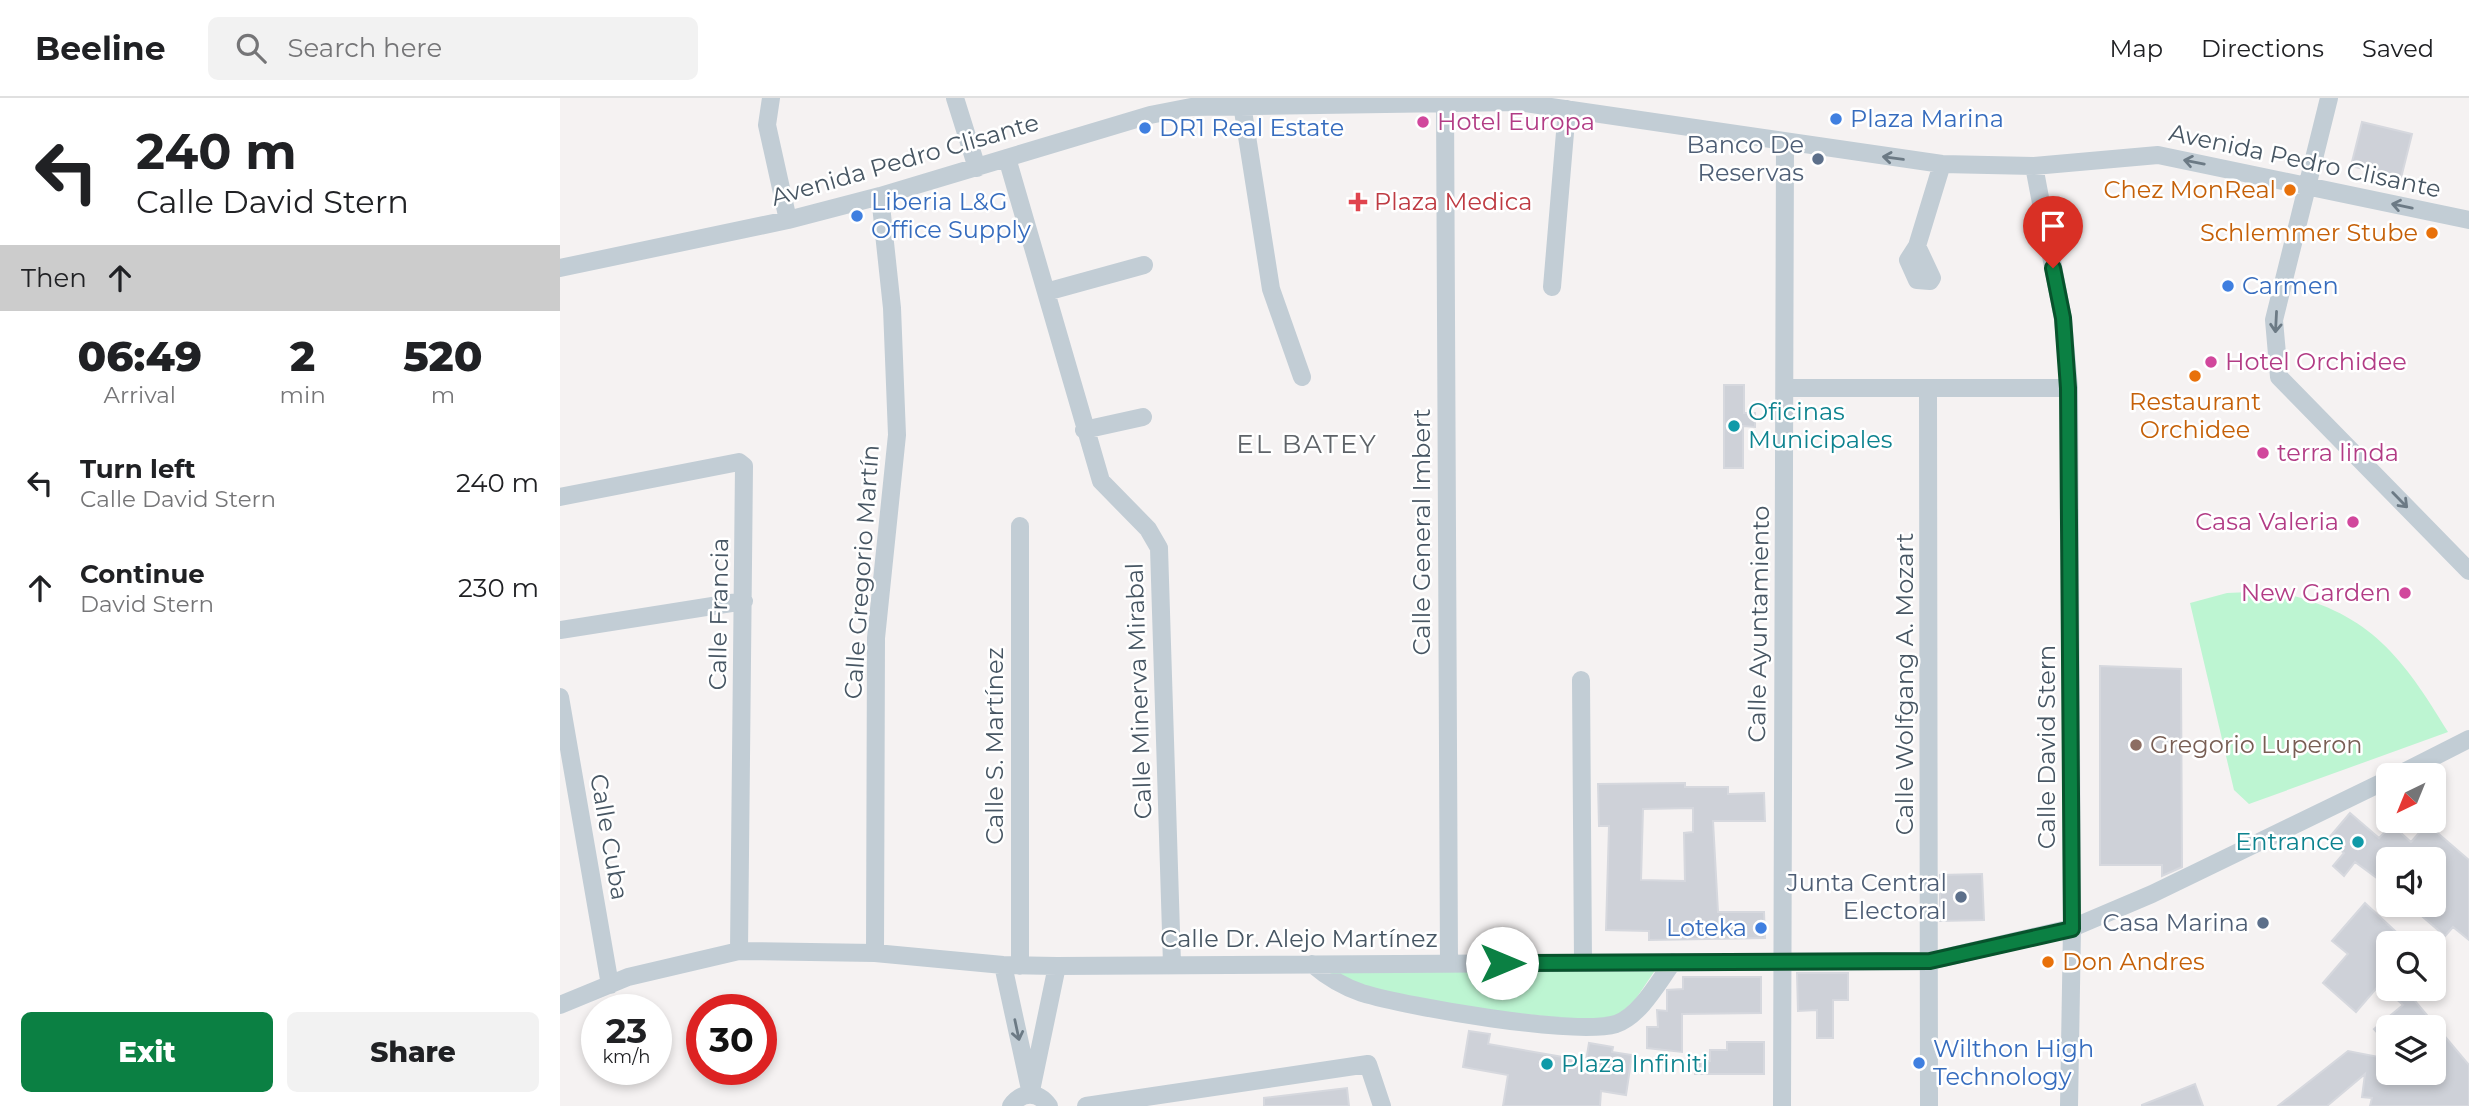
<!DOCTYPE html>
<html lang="en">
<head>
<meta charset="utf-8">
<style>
  :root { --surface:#fff; --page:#f2f2f2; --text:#202124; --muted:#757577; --line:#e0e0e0; --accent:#0b8043 }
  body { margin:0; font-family:Montserrat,sans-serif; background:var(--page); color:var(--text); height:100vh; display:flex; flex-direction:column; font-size:26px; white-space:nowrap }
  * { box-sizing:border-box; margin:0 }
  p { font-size:23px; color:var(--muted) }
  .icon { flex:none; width:38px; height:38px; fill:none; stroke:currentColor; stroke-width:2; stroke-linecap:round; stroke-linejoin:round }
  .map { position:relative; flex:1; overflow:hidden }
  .panel { display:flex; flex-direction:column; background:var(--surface); width:560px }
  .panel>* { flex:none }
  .banner { background:#fff; color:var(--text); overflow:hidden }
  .needle { width:46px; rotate:223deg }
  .buttons { position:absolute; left:1816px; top:665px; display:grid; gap:14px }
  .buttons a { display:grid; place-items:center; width:70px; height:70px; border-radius:10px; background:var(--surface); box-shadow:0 4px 10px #0003; font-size:35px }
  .speed { position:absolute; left:21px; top:896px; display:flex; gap:14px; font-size:35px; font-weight:700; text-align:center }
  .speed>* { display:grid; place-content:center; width:91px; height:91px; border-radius:50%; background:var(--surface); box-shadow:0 4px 10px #0003; line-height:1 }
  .speed small { font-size:18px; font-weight:400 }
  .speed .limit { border:10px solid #d22; background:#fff; color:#111 }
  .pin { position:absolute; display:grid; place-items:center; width:60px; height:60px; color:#fff; margin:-72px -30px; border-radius:50% 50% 50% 0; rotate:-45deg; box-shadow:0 0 7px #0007 }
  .pin .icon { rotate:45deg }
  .me { position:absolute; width:77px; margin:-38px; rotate:90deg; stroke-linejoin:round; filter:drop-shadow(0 0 5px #0008) }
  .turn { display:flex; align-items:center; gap:24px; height:147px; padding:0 21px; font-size:32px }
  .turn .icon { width:91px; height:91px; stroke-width:2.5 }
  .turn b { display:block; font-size:49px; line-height:60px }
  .then { display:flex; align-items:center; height:66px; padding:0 21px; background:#0003; gap:14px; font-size:26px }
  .eta { display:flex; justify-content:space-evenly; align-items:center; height:119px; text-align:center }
  .eta b { font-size:42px; font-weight:800; line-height:49px }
  .cta { display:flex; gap:14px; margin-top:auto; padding:14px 21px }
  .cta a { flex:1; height:80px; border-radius:10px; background:var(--accent); color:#fff; font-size:28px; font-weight:800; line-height:80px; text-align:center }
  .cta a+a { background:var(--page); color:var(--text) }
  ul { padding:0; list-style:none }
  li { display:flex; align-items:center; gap:21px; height:105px; padding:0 21px }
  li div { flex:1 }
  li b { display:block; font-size:26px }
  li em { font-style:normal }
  header { display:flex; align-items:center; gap:42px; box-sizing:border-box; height:98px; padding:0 35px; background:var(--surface); border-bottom:2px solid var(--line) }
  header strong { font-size:33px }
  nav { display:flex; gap:38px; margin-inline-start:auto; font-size:24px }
  .search { width:490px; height:63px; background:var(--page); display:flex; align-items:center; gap:18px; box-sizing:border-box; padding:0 24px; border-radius:10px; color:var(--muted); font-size:26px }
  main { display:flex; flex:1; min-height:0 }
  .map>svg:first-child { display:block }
  .green { fill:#bdf5d2 }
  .building { fill:#ced1d8; stroke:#d6d8de; stroke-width:2; fill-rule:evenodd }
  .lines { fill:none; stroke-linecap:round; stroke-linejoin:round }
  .minor { stroke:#c2cdd5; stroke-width:18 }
  .oneway { stroke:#6c7a85 }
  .route-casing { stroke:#07532c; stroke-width:18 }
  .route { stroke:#0b8043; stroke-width:12 }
  .shop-dot { fill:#3f7fe0; stroke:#fff; stroke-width:2.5 }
  .hotel-dot { fill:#d1479c; stroke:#fff; stroke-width:2.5 }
  .service-dot { fill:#5c6f8a; stroke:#fff; stroke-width:2.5 }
  .food-dot { fill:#e8710a; stroke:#fff; stroke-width:2.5 }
  .health-dot { fill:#e0444e; stroke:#fff; stroke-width:2.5 }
  .culture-dot { fill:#0f9aa8; stroke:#fff; stroke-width:2.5 }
  .education-dot { fill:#8d6e63; stroke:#fff; stroke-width:2.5 }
  .labels { text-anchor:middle; stroke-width:5; stroke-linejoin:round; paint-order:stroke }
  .shop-label { font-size:24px; fill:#366cbe; stroke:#fff; text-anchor:start }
  .hotel-label { font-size:24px; fill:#b23c85; stroke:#fff; text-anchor:start }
  .service-label { font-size:24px; fill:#4e5e75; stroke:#fff; text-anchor:end }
  .street-label { font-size:24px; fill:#475663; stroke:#fff }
  .food-label { font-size:24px; fill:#c56008; stroke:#fff; text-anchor:end }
  .health-label { font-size:24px; fill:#be3a42; stroke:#fff; text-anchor:start }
  .culture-label { font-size:24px; fill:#0d838f; stroke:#fff; text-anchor:start }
  .education-label { font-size:24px; fill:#785e54; stroke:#fff; text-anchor:start }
  .neighbourhood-label { font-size:26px; letter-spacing:2px; fill:#5e6368; stroke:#fff }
</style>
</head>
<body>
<header>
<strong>Beeline</strong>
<div class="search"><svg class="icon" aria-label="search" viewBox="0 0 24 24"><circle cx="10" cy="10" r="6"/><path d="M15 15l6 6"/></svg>Search here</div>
<nav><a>Map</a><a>Directions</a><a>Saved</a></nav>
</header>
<main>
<section class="panel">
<div class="banner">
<div class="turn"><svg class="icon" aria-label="left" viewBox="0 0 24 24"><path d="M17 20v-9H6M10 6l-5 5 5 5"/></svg><div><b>240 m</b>Calle David Stern</div></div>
<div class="then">Then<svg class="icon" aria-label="ahead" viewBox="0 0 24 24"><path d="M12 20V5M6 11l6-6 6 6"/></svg></div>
</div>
<div class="eta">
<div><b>06:49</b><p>Arrival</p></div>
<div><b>2</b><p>min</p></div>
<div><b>520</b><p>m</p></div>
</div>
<ul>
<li><svg class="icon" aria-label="left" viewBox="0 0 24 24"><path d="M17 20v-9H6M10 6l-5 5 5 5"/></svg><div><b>Turn left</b><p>Calle David Stern</p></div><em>240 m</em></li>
<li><svg class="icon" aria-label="ahead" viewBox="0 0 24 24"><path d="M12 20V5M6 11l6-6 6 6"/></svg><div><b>Continue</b><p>David Stern</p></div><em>230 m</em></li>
</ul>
<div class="cta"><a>Exit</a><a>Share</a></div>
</section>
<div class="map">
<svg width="1909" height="1008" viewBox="0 0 1909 1008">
  <rect width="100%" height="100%" fill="#f5f2f2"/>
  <path class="green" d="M1712,493C1807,512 1840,555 1888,634L1689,706L1674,692L1630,505L1667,495Z
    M1098,868L1075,902L1056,919L1031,923L917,911L804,893L766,873Z"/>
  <path class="building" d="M1802,24L1852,36L1841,80L1791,68Z
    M1164,287H1184V315H1195V329L1183,328V370H1164Z
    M1540,568L1621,571L1622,769L1602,778V767H1540Z
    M1125,685V689H1168V696L1204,695L1205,723H1153L1158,814H1204L1205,840L1089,842V833L1046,832L1049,728H1039L1038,686ZM1133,710V734L1124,735L1125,783L1081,782L1083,711Z
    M1790,715L1819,740L1832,727L1851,744L1867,726L1909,762V842L1893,829L1885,838L1849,807H1874V761H1829V789L1795,764L1784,778L1773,768L1784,755L1768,741Z
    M1422,776L1424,822L1380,823V777Z
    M1805,805L1848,845H1829V891H1845L1909,967V1008H1810L1812,1000L1802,999L1805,976L1767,1008H1718L1788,953L1829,961V975H1874V929H1829V948L1814,931L1843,907L1820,886L1796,914L1763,885L1788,856L1772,843Z
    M1237,875H1288V902H1273V940H1257V912L1238,913Z
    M1123,879H1201V915L1122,916V954L1087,950V929H1098L1097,912L1107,913V892L1123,891Z
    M909,933L930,936L928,946L1026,963L1029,945L1053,949L1052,954L1072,957L1066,997L1041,993L1040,1008H943L948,977L903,969Z
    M1167,944H1204V976H1135V963H1150V952H1167Z
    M1635,986L1643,1008H1582V1007Z
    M787,990L789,1008H704V1000Z"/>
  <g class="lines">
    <path class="minor" d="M211,0L207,27L228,122
      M395,0L417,70
      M681,0L711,191L742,279
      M1769,0L1714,222L1719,279L1909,473
      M885,3L889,865
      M447,60L541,383L588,431L599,450L612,866
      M1474,68L1503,221L1509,290L1512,830L1509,1008
      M1357,148L1348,162L1357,182L1370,183L1372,180L1357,148L1382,66
      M0,170L228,122L320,98L590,17L631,9L957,4L1382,66L1474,68L1598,57L1909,122
      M992,189L1007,11
      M486,194L584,167
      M1225,290H1509
      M1368,291L1369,1008
      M524,332L583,319
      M0,399L179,364L184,368L179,853
      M0,532L184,503
      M1021,582L1023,864
      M0,599L50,887
      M1838,677L1909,641
      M315,855L316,540L337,337L332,210L320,98
      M752,866C766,878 784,889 802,895C848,909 1015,938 1056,926C1080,918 1099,883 1113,864
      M443,867L471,996
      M460,868V428
      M0,907L68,879L179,853L315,855L443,867L497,868L1370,863L1512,830L1592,796L1829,681
      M472,988L497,868
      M451,1008C462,993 478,993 489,1008
      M526,1008L808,966L822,1008
      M1222,1008L1225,45"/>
  </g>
  <defs><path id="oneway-shaft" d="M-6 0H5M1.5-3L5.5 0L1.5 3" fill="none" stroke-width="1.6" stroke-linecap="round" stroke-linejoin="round" transform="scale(1.75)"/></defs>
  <g class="oneway">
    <use href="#oneway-shaft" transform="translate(1333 60) rotate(-172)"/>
    <use href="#oneway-shaft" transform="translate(1634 64) rotate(-169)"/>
    <use href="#oneway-shaft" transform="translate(1842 108) rotate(-168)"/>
    <use href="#oneway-shaft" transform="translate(1716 224) rotate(93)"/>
    <use href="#oneway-shaft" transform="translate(1840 402) rotate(46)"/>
    <use href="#oneway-shaft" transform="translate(457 932) rotate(78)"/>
  </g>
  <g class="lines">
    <defs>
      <path id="route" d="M942,865L1370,863L1512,831L1508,290L1503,220L1493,170"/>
    </defs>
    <use href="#route" class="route-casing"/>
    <use href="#route" class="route"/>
  </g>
  <g class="shop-dot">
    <circle cx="1276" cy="21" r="7"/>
    <circle cx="585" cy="30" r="7"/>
    <circle cx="297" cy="118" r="7"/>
    <circle cx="1668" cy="188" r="7"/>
    <circle cx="1201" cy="830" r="7"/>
    <circle cx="1359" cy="965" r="7"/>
  </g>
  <g class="hotel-dot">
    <circle cx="863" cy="24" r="7"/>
    <circle cx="1651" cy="264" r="7"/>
    <circle cx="1703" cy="355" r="7"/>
    <circle cx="1793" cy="424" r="7"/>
    <circle cx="1845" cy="495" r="7"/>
  </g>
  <g class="service-dot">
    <circle cx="1258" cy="61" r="7"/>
    <circle cx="1401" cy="799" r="7"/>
    <circle cx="1703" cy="825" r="7"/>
  </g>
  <g class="food-dot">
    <circle cx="1730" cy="92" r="7"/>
    <circle cx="1872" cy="135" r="7"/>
    <circle cx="1635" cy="278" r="7"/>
    <circle cx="1488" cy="864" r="7"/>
  </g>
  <path class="health-dot" d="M794.5 93.5h7v7h7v7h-7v7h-7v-7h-7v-7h7z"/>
  <g class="culture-dot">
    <circle cx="1174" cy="328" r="7"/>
    <circle cx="1798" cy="744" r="7"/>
    <circle cx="987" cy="966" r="7"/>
  </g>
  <circle class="education-dot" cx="1576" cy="647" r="7"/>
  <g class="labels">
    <g class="shop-label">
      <text x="1290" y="29">Plaza Marina</text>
      <text x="599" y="38">DR1 Real Estate</text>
      <text x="311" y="112">Liberia L&amp;G<tspan x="311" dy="28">Office Supply</tspan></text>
      <text x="1682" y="196">Carmen</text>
      <text x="1187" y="838" text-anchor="end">Loteka</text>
      <text x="1373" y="959">Wilthon High<tspan x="1373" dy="28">Technology</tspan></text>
    </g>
    <g class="hotel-label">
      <text x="877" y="32">Hotel Europa</text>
      <text x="1665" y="272">Hotel Orchidee</text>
      <text x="1717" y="363">terra linda</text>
      <text x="1779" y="432" text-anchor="end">Casa Valeria</text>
      <text x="1831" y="503" text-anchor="end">New Garden</text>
    </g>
    <g class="service-label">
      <text x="1244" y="55">Banco De<tspan x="1244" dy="28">Reservas</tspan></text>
      <text x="1387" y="793">Junta Central<tspan x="1387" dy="28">Electoral</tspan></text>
      <text x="1689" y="833">Casa Marina</text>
    </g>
    <g class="street-label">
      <text transform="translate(345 62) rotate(-16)" y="8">Avenida Pedro Clisante</text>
      <text transform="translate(1745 63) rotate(12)" y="8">Avenida Pedro Clisante</text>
      <text transform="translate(862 434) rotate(-90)" y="8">Calle General Imbert</text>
      <text transform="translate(302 474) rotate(-86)" y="8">Calle Gregorio Martín</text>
      <text transform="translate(159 516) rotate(-89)" y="8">Calle Francia</text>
      <text transform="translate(1199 526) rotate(-89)" y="8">Calle Ayuntamiento</text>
      <text transform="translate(1345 586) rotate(-90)" y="8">Calle Wolfgang A. Mozart</text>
      <text transform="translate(579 593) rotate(-92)" y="8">Calle Minerva Mirabal</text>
      <text transform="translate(435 648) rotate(-90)" y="8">Calle S. Martínez</text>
      <text transform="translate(1487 649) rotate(-90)" y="8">Calle David Stern</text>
      <text transform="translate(49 739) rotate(80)" y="8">Calle Cuba</text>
      <text x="739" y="849">Calle Dr. Alejo Martínez</text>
    </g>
    <g class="food-label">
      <text x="1716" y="100">Chez MonReal</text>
      <text x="1858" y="143">Schlemmer Stube</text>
      <text x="1635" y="312" text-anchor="middle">Restaurant<tspan x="1635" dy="28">Orchidee</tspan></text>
      <text x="1502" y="872" text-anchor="start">Don Andres</text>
    </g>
    <g class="health-label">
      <text x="814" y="112">Plaza Medica</text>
    </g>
    <g class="culture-label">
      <text x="1188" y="322">Oficinas<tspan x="1188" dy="28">Municipales</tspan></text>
      <text x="1784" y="752" text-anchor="end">Entrance</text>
      <text x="1001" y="974">Plaza Infiniti</text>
    </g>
    <g class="education-label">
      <text x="1590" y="655">Gregorio Luperon</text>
    </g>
    <g class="neighbourhood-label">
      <text x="747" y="355">EL BATEY</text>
    </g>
  </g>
</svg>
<div class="buttons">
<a><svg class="needle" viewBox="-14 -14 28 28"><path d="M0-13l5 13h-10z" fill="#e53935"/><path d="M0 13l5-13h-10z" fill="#757577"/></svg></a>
<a><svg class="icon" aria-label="sound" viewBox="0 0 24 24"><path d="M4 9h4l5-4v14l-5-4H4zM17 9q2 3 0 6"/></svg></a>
<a><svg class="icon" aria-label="search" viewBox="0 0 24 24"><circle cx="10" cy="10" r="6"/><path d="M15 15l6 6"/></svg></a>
<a><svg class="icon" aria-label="layers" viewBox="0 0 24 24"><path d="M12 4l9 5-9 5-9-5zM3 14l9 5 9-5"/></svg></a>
</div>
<div class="speed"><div>23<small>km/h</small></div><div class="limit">30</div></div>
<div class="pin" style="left:1493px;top:170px;background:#d93025"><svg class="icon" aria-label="arrive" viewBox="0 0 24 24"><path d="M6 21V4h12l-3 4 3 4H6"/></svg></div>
<svg class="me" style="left:942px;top:865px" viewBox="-20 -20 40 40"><circle r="19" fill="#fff"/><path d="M0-13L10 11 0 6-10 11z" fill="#0b8043"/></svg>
</div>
</main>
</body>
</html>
